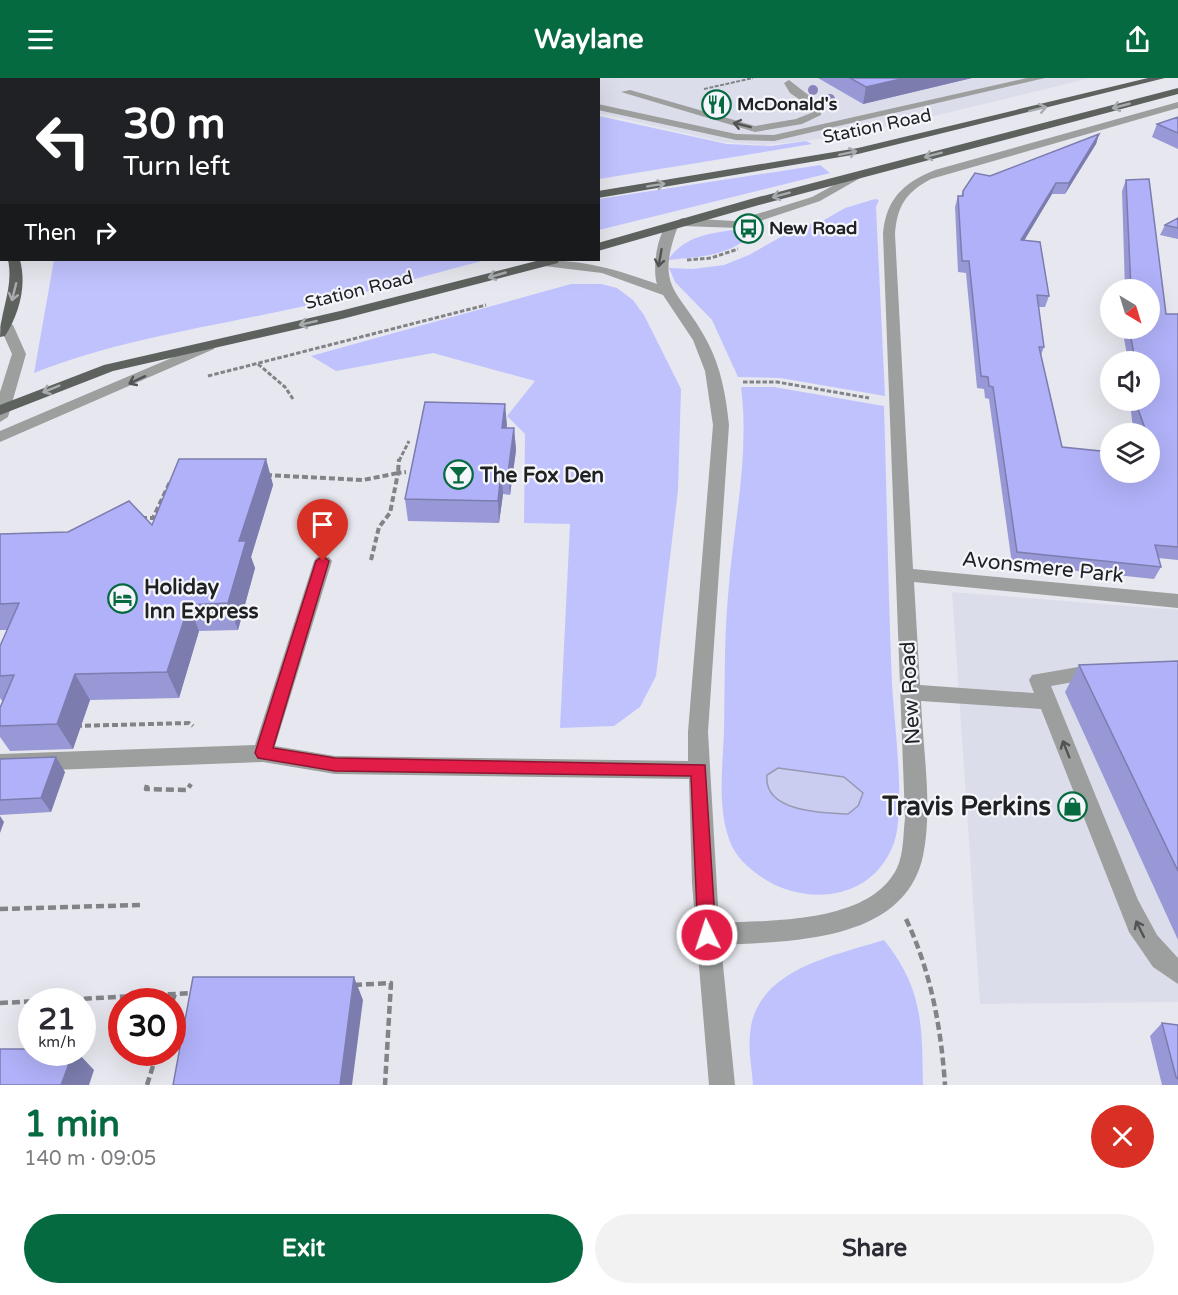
<!DOCTYPE html>
<html lang="en">
<head>
<meta charset="utf-8">
<style>
  :root { --surface:#fff; --page:#f2f2f3; --text:#2b2b33; --muted:#7c7c81; --accent:#066a40 }
  body { margin:0; font-family:"Varela Round",sans-serif; background:var(--page); color:var(--text); height:100vh; display:flex; flex-direction:column; font-size:22px; white-space:nowrap }
  * { box-sizing:border-box; margin:0 }
  p { font-size:20px; color:var(--muted) }
  .icon { flex:none; width:33px; height:33px; fill:none; stroke:currentColor; stroke-width:2; stroke-linecap:round; stroke-linejoin:round }
  .map { position:relative; height:1007px; overflow:hidden }
  .panel { display:flex; flex-direction:column; background:var(--surface); flex:1 }
  .panel>* { flex:none }
  .top-card { position:absolute; left:0px; top:0px; width:600px; height:183px; box-shadow:0 6px 24px #0002; background:#202124; color:#fff; overflow:hidden }
  .needle { width:39px; rotate:142deg }
  .buttons { position:absolute; left:1100px; top:201px; display:grid; gap:12px }
  .buttons a { display:grid; place-items:center; width:60px; height:60px; border-radius:50%; background:var(--surface); box-shadow:0 6px 24px #0002; font-size:30px }
  .speed { position:absolute; left:18px; top:910px; display:flex; gap:12px; font-size:30px; font-weight:700; text-align:center }
  .speed>* { display:grid; place-content:center; width:78px; height:78px; border-radius:50%; background:var(--surface); box-shadow:0 6px 24px #0002; line-height:1 }
  .speed small { font-size:15px; font-weight:400 }
  .speed .limit { border:9px solid #d22; background:#fff; color:#111 }
  .pin { position:absolute; display:grid; place-items:center; width:51px; height:51px; color:#fff; margin:-62px -26px; border-radius:50% 50% 50% 0; rotate:-45deg; box-shadow:0 0 6px #0007 }
  .pin .icon { rotate:45deg }
  .me { position:absolute; width:66px; margin:-33px; rotate:356deg; stroke-linejoin:round; filter:drop-shadow(0 0 4px #0008) }
  .turn { display:flex; align-items:center; gap:21px; height:126px; padding:0 24px; font-size:27px }
  .turn .icon { width:78px; height:78px; stroke-width:2.5 }
  .turn b { display:block; font-size:42px; line-height:51px }
  .then { display:flex; align-items:center; height:57px; padding:0 24px; background:#0003; gap:12px; font-size:22px }
  .round { display:grid; place-items:center; flex:none; width:63px; height:63px; border-radius:32px; background:var(--page) }
  .summary { display:flex; align-items:center; justify-content:space-between; height:102px; padding:0 24px }
  h1 { font-size:36px; font-weight:800; line-height:45px; color:var(--accent) }
  .action { display:flex; gap:12px; margin-top:auto; padding:12px 24px }
  .action a { flex:1; height:69px; border-radius:36px; background:var(--accent); color:#fff; font-size:24px; font-weight:800; line-height:69px; text-align:center }
  .action a+a { background:var(--page); color:var(--text) }
  header { display:flex; justify-content:space-between; align-items:center; height:78px; padding:0 24px; background:var(--accent); color:#fff; font-size:27px; font-weight:800 }
  .map>svg:first-child { display:block }
  .built { fill:#dcddeb }
  .green { fill:#c0c2fe }
  .water { fill:#caccf0; stroke:#9799b2; stroke-width:1.5 }
  .lines { fill:none; stroke-linecap:round; stroke-linejoin:round }
  .path-far3 { stroke:#828387; stroke-width:2; stroke-dasharray:4 1.5; stroke-linecap:butt }
  .path-far2 { stroke:#828387; stroke-width:3; stroke-dasharray:4.5 2; stroke-linecap:butt }
  .path-far1 { stroke:#828387; stroke-width:4; stroke-dasharray:6 3; stroke-linecap:butt }
  .path { stroke:#828387; stroke-width:4.5; stroke-dasharray:8 4; stroke-linecap:butt }
  .minor { fill:#9c9f9d; fill-rule:evenodd }
  .major { fill:#5d625f; fill-rule:evenodd }
  .tree { fill:#8a82bc }
  .wall { fill:#9898d6 }
  .shaded-wall { fill:#7c7cae }
  .building { fill:#b1b1f9; stroke:#7c7cae; stroke-width:1.5 }
  .oneway { stroke:#a9acae }
  .oneway2 { stroke:#525354 }
  .route { fill:#e11d48; stroke:#92132f; stroke-width:1.5 }
  .labels { text-anchor:middle; stroke-width:4.5; stroke-linejoin:round; paint-order:stroke }
  .far-poi-label { font-size:18px; font-weight:bold; fill:#202123; stroke:#f5f5fc; text-anchor:start }
  .far-street-label { font-size:18px; fill:#202123; stroke:#f5f5fc }
  .poi-label { font-size:21px; font-weight:bold; fill:#202123; stroke:#f5f5fc; text-anchor:start }
  .street-label { font-size:21px; fill:#202123; stroke:#f5f5fc }
  .near-poi-label { font-size:26px; font-weight:bold; fill:#202123; stroke:#f5f5fc; text-anchor:end }
</style>
</head>
<body>
<header><svg class="icon" aria-label="menu" viewBox="0 0 24 24"><path d="M4 6h16M4 12h16M4 18h16"/></svg>Waylane<svg class="icon" aria-label="share" viewBox="0 0 24 24"><path d="M12 15V3M7 8l5-5 5 5M5 13v7h14v-7"/></svg></header>
<div class="map">
<svg width="1178" height="1007" viewBox="0 0 1178 1007">
  <rect width="100%" height="100%" fill="#e7e8ef"/>
  <path class="built" d="M574,0H1091L897,47L829,60L765,67L723,64L602,36L599,35L598,2Z
    M952,514L1178,532V924L980,926Z"/>
  <path class="green" d="M355,0H568L347,1Z
    M599,38L727,66L771,68L806,63L812,66L599,101Z
    M820,87L830,95L599,152V121Z
    M875,121L879,122L876,129L885,318L780,300L738,299L712,242L675,204L669,190L693,191L724,187L749,177L793,152L824,142L845,130Z
    M732,152L747,161C722,179 697,179 668,182C684,159 706,156 732,152Z
    M54,182H486C424,198 362,216 300,229C210,249 120,261 34,295Z
    M571,206H601L617,210L633,222L644,237L681,311L678,412L656,598L640,629L614,648L560,650L570,446L524,445L525,356L507,338L535,303L433,275L336,293L311,278Z
    M741,309H774L884,328C887,420 888,513 892,605C894,645 906,729 894,765C877,812 829,826 785,811C763,803 736,784 729,761C717,727 723,686 724,651C725,607 724,562 728,518C733,447 750,380 741,309Z
    M884,862C923,911 922,946 923,1007H753C752,991 748,973 750,956C755,891 834,878 884,862Z"/>
  <path class="water" d="M0,0H236L2,2L1,63Z
    M778,690L844,699L863,715L858,728L848,736C823,735 763,734 767,697Z"/>
  <g class="lines">
    <path class="path-far3" d="M393,2L404,0
      M704,11L753,0"/>
    <path class="path-far2" d="M687,182L711,180L738,171
      M258,286L285,309L293,321
      M208,298L486,227
      M743,304H777L869,320
      M399,383L409,363"/>
    <path class="path-far1" d="M266,397L363,402L398,395L399,381
      M141,440H153L170,404
      M371,482L379,449L390,435L398,395L406,394
      M76,648L189,645L193,648"/>
    <path class="path" d="M147,707L146,711L187,712L191,706
      M0,831L140,827
      M906,841C931,894 941,949 945,1007
      M354,907L391,905L385,1007
      M172,924L175,916
      M0,925L194,915
      M147,1007L157,975"/>
    <path class="minor" d="M294,0H308L293,2Z
      M578,0H589L577,2Z
      M1027,0H1045L774,63L736,62L598,32V26L736,56L774,57Z
      M789,2L820,26L821,37L802,46L755,54L621,14L630,12L755,48L796,41L811,35V29L790,15L784,5Z
      M1178,24V30L931,101C906,114 897,128 895,156L913,491L1178,516V530L914,504L920,607L1034,615L1029,602L1032,597L1095,586L1102,589L1105,594L1102,599L1051,608L1138,822L1157,857L1178,880V906L1153,889L1129,854L1041,631L921,623C923,673 933,729 923,778C904,865 790,863 721,867L735,1007H709L692,805L689,701L335,696L263,684L0,694V676L255,667L314,483L317,479H329L332,483L275,668L335,678L688,683V654L713,347L705,293L693,262L663,217L602,195L544,188L538,184L539,182C585,182 615,191 657,206C652,193 657,149 672,144L678,148C654,213 680,211 707,263C721,289 726,318 729,347L708,654L719,845C770,842 870,846 897,790C904,775 903,756 905,740L883,156C886,121 903,105 935,92Z
      M858,94L864,97L862,99L820,123L739,150L682,148L676,144L682,140L734,143L812,119Z
      M0,113H2V121H0Z
      M6,243L13,247L26,276L8,339L0,344V314L12,276L0,249L1,244Z
      M209,264L216,268L214,271L0,364V353Z"/>
    <path class="major" d="M1148,0H1165L858,76L598,120V113L858,70Z
      M1178,10V16L759,127L598,173V165L751,121Z
      M0,159L2,160V168L0,167Z
      M8,182H20C27,208 19,236 5,258L0,259C0,233 14,209 8,182Z
      M540,182H559L558,185L342,241L113,293L0,337V327L104,287L340,233Z"/>
  </g>
  <g class="tree">
    <circle cx="813" cy="12" r="5"/>
    <circle cx="830" cy="21" r="5"/>
  </g>
  <path class="wall" d="M818,0H972L863,26Z
    M1178,39V71L1152,59L1157,46Z
    M1099,56L1096,66L1065,116H1052L1024,162L1049,218L1045,229H1038L1044,269L1041,277L1062,369L1149,394V356H1137L1132,343L1130,322H1149V284H1127L1128,282L1122,250H1149V212H1125L1122,113L1126,102L1166,236H1178V482L1158,480L1161,489L1154,501L1012,486L989,321L985,320L984,311L977,310L966,195L958,194L955,129L958,118H961L963,113L990,98Z
    M1178,140V161L1160,157L1165,147Z
    M505,326L506,350H514L516,372L510,417L503,416L499,445L408,443L405,421Z
    M266,381L273,407L251,479L255,490L238,552L199,553L179,620L90,622L73,671L10,673L0,659V630L3,624L0,620V568L7,552H0V456L68,454L152,447Z
    M1178,583V862L1065,614L1079,587Z
    M0,681L65,694L51,734L0,737Z
    M1162,945L1178,947V1007H1162L1150,958Z"/>
  <path class="shaded-wall" d="M905,0H972L863,26L866,9Z
    M1099,56L1096,66L1065,116L1069,105Z
    M1056,105L1052,116L1018,173L1021,162Z
    M505,326L507,347L503,372L502,350Z
    M514,350L516,372L510,417L508,395Z
    M266,381L273,407L251,479L255,490L238,552L228,525L239,463Z
    M501,394L503,416L499,445L498,423Z
    M189,527L199,553L179,620L167,594Z
    M75,596L90,622L73,671L57,646Z
    M56,679L65,694L51,734L41,720Z
    M0,738L4,744L0,755Z
    M354,899L363,922L352,1007H340Z
    M73,975H78L94,992L89,1007H61Z"/>
  <path class="building" d="M850,0H905L866,9Z
    M1178,39V55L1157,46Z
    M1099,56L1069,105H1056L1021,162L1040,164L1049,218L1037,217L1044,269H1039L1062,369L1110,374V394H1149V365H1151L1149,359V356H1147L1138,331L1137,322H1149V284H1131L1130,275L1134,276L1129,250H1149V212H1131L1126,102L1149,101L1166,236H1178V469L1155,467L1161,489L1017,474L993,309L989,308L988,299L981,298L969,183H962L958,118H963V113L975,95L990,98Z
    M1178,140V150L1165,147Z
    M425,324L505,326L502,350H514L508,395L501,394L498,423L405,421Z
    M179,381H266L239,463H246L228,525L189,527L167,594L75,596L57,646L0,648V630L14,597L0,598V568L19,525L0,526V456L68,454L129,423L152,447Z
    M1178,583V793L1079,587Z
    M56,679L41,720L0,722V681Z
    M193,899H354L340,1007H173Z
    M1162,945L1178,947V1001L1176,999Z
    M0,971H32V975H73L61,1007H0Z"/>
  <defs><path id="oneway-shaft" d="M-6 0H5M1.5-3L5.5 0L1.5 3" fill="none" stroke-width="1.6" stroke-linecap="round" stroke-linejoin="round" transform="scale(1.5)"/></defs>
  <g class="oneway">
    <use href="#oneway-shaft" transform="translate(1121 28) rotate(165)"/>
    <use href="#oneway-shaft" transform="translate(1038 31) rotate(-14)"/>
    <use href="#oneway-shaft" transform="translate(848 75) rotate(-12)"/>
    <use href="#oneway-shaft" transform="translate(933 77) rotate(165)"/>
    <use href="#oneway-shaft" transform="translate(656 107) rotate(-9)"/>
    <use href="#oneway-shaft" transform="translate(781 117) rotate(165)"/>
    <use href="#oneway-shaft" transform="translate(497 197) rotate(164)"/>
    <use href="#oneway-shaft" transform="translate(14 214) rotate(104)"/>
    <use href="#oneway-shaft" transform="translate(308 245) rotate(167)"/>
    <use href="#oneway-shaft" transform="translate(51 311) rotate(158)"/>
  </g>
  <g class="oneway2">
    <use href="#oneway-shaft" transform="translate(742 47) rotate(-166)"/>
    <use href="#oneway-shaft" transform="translate(660 180) rotate(100)"/>
    <use href="#oneway-shaft" transform="translate(137 302) rotate(155)"/>
    <use href="#oneway-shaft" transform="translate(1066 671) rotate(-112)"/>
    <use href="#oneway-shaft" transform="translate(1140 851) rotate(-116)"/>
  </g>
  <path class="route" d="M323,478L329,483L273,670L335,680L705,687L716,857L713,863L707,866L700,863L698,857L691,698L335,693L258,680L255,675L316,483Z"/>
  <defs>
    <symbol id="restaurant-ring" viewBox="-11 -11 22 22"><circle r="9.5" fill="#f5f5fc" stroke="#066a40" stroke-width="1.5"/><path d="M-5-6h1v4h1v-4h1v4h1v-4h1v5L-1.5 .5V6h-2V.5L-5-1ZM5-6V6H3V1.5H1.5Q1.5-4 5-6Z" fill="#066a40"/></symbol>
    <symbol id="bus-ring" viewBox="-11 -11 22 22"><circle r="9.5" fill="#f5f5fc" stroke="#066a40" stroke-width="1.5"/><path d="M-5-6H5V4H4V6H2V4H-2V6H-4V4H-5ZM-3.5-4V0h7V-4ZM-3.5 1.2v1.5H-2V1.2ZM2 1.2v1.5H3.5V1.2Z" fill="#066a40"/></symbol>
    <symbol id="bar-ring" viewBox="-11 -11 22 22"><circle r="9.5" fill="#f5f5fc" stroke="#066a40" stroke-width="1.5"/><path d="M-6-5H6L.8 .8V4.5H3.5V6h-7V4.5H-.8V.8Z" fill="#066a40"/></symbol>
    <symbol id="hotel-ring" viewBox="-11 -11 22 22"><circle r="9.5" fill="#f5f5fc" stroke="#066a40" stroke-width="1.5"/><path d="M-6-4.5h1.5V1H6V5H4.5V3h-9V5H-6ZM-4 0a1.8 1.8 0 1 1 3.6 0ZM.5 0V-2.5h3Q6-2.5 6 0Z" fill="#066a40"/></symbol>
    <symbol id="shop-ring" viewBox="-11 -11 22 22"><circle r="9.5" fill="#f5f5fc" stroke="#066a40" stroke-width="1.5"/><path d="M-5-2.5h2.3a2.7 3.5 0 0 1 5.4 0H5L5.5 6h-11ZM-1.5-2.5h3a1.5 2.3 0 0 0-3 0Z" fill="#066a40"/></symbol>
  </defs>
  <g fill-rule="evenodd">
    <use href="#restaurant-ring" x="700" y="10" width="33" height="33"/>
    <use href="#bus-ring" x="732" y="134" width="33" height="33"/>
    <use href="#bar-ring" x="442" y="380" width="33" height="33"/>
    <use href="#hotel-ring" x="106" y="504" width="33" height="33"/>
    <use href="#shop-ring" x="1056" y="712" width="33" height="33"/>
  </g>
  <g class="labels">
    <g class="far-poi-label">
      <text x="737" y="32">McDonald's</text>
      <text x="769" y="156">New Road</text>
    </g>
    <g class="far-street-label">
      <text transform="translate(877 48) rotate(-12)" y="6">Station Road</text>
      <text transform="translate(359 212) rotate(-14)" y="6">Station Road</text>
    </g>
    <g class="poi-label">
      <text x="480" y="404">The Fox Den</text>
      <text x="144" y="516">Holiday<tspan x="144" dy="24">Inn Express</tspan></text>
    </g>
    <g class="street-label">
      <text transform="translate(1043 489) rotate(6)" y="7">Avonsmere Park</text>
      <text transform="translate(910 615) rotate(-93)" y="7">New Road</text>
    </g>
    <g class="near-poi-label">
      <text x="1051" y="737">Travis Perkins</text>
    </g>
  </g>
</svg>
<div class="buttons">
<a><svg class="needle" viewBox="-14 -14 28 28"><path d="M0-13l5 13h-10z" fill="#e53935"/><path d="M0 13l5-13h-10z" fill="#7c7c81"/></svg></a>
<a><svg class="icon" aria-label="sound" viewBox="0 0 24 24"><path d="M4 9h4l5-4v14l-5-4H4zM17 9q2 3 0 6"/></svg></a>
<a><svg class="icon" aria-label="layers" viewBox="0 0 24 24"><path d="M12 4l9 5-9 5-9-5zM3 14l9 5 9-5"/></svg></a>
</div>
<div class="speed"><div>21<small>km/h</small></div><div class="limit">30</div></div>
<div class="pin" style="left:323px;top:483px;background:#d93025"><svg class="icon" aria-label="arrive" viewBox="0 0 24 24"><path d="M6 21V4h12l-3 4 3 4H6"/></svg></div>
<svg class="me" style="left:707px;top:857px" viewBox="-20 -20 40 40"><circle r="17" fill="#e11d48" stroke="#fff" stroke-width="3"/><path d="M0-11L8 9 0 5-8 9z" fill="#fff"/></svg>
<div class="top-card">
<div class="turn"><svg class="icon" aria-label="left" viewBox="0 0 24 24"><path d="M17 20v-9H6M10 6l-5 5 5 5"/></svg><div><b>30 m</b>Turn left</div></div>
<div class="then">Then<svg class="icon" aria-label="right" viewBox="0 0 24 24"><path d="M7 20v-9h11M14 6l5 5-5 5"/></svg></div>
</div>
</div>
<section class="panel">
<div class="summary"><div><h1>1 min</h1><p>140 m · 09:05</p></div><a class="round" style="background:#d93025;color:#fff"><svg class="icon" aria-label="close" viewBox="0 0 24 24"><path d="M6 6l12 12M18 6L6 18"/></svg></a></div>
<div class="action"><a>Exit</a><a>Share</a></div>
</section>
</body>
</html>
